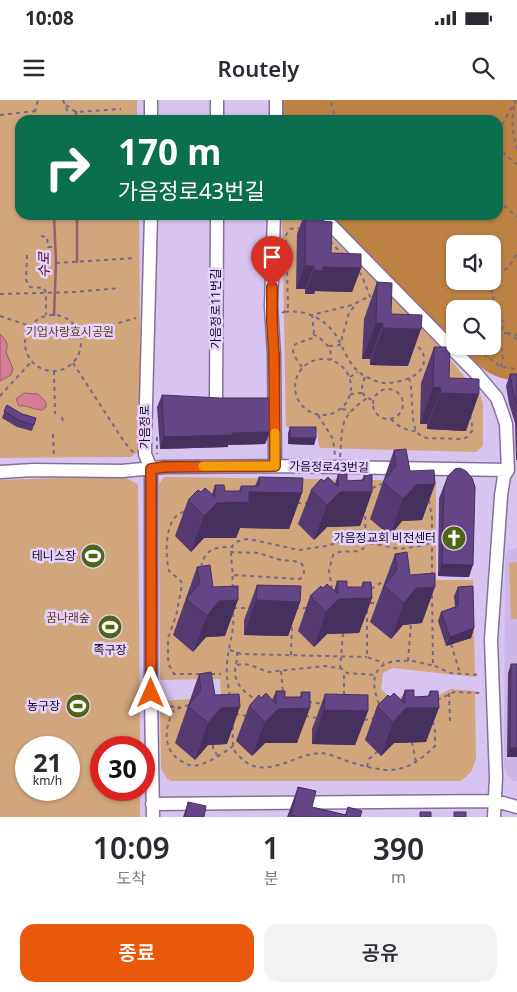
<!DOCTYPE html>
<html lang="ko">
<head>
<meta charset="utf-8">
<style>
  :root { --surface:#fff; --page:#f2f2f3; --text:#2b2b33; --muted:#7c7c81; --accent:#ea580c }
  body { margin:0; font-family:"Noto Sans","Noto Sans KR",sans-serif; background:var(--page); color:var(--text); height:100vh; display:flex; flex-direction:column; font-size:19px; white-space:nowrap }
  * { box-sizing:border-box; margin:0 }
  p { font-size:16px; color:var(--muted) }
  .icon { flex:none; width:28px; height:28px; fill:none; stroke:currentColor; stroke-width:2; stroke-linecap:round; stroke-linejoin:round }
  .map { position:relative; height:717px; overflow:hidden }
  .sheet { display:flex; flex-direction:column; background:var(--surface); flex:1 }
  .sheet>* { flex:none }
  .guide { position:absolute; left:15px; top:15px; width:488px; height:105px; border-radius:15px; box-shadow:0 1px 4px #0004; background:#0b6e4f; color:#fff; overflow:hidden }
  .tools { position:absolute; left:446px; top:135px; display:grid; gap:10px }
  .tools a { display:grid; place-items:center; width:55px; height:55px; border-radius:10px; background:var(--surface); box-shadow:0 1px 4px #0004; font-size:25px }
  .speed { position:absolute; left:15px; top:636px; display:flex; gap:10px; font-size:25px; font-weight:700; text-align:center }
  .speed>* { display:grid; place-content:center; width:65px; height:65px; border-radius:50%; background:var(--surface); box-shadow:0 1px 4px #0004; line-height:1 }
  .speed small { font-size:12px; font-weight:400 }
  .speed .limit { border:8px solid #d22; background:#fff; color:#111 }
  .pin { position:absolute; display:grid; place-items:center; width:42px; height:42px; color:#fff; margin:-51px -21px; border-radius:50% 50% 50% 0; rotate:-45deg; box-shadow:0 0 5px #0007 }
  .pin .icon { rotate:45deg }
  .me { position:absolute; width:55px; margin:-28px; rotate:0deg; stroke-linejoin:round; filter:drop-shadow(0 0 4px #0008) }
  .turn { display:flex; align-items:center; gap:18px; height:105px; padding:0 20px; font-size:22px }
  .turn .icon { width:65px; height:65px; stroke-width:2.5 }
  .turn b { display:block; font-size:35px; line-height:42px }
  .eta { display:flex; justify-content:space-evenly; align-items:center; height:85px; text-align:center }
  .eta b { font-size:30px; font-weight:600; line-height:35px }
  .cta { display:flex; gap:10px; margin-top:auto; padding:10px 20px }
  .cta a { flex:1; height:58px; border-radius:15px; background:var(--accent); color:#fff; font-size:20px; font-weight:600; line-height:58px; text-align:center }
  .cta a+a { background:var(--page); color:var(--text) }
  .status { display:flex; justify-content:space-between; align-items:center; height:35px; padding:0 25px; background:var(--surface); direction:ltr }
  .status svg { height:14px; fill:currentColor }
  header { display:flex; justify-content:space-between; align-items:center; height:65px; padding:0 20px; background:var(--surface); font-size:22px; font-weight:600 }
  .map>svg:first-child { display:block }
  .built { fill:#ccb6e8 }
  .green { fill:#d1a67c; fill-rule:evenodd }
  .forest { fill:#bc8143; fill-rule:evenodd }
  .water { fill:#d47f93; stroke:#9a5c6f }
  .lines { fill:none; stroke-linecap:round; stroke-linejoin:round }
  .stream { stroke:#9a5c6f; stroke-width:2.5 }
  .minor-casing { stroke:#837199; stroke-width:15 }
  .path { stroke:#776a88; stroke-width:2; stroke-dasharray:4 4; stroke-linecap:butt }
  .minor { stroke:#fff; stroke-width:12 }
  .wall { fill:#563b73 }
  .shaded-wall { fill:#46305e }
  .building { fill:#644586; stroke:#46305e }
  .route-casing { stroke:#983908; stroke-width:12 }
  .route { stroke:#ea580c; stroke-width:9 }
  .slow { stroke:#f59e0b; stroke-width:9 }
  .labels { text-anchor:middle; stroke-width:5; stroke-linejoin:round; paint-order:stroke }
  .street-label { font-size:12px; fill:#130c1b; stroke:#e5d1fd }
  .park-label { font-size:12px; fill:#683f10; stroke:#e5d1fd }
  .poi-label { font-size:12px; fill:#130c1b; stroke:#e5d1fd; text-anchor:end }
  .water-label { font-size:14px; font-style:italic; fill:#570a27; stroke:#e5d1fd }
</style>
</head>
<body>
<div class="status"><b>10:08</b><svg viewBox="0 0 49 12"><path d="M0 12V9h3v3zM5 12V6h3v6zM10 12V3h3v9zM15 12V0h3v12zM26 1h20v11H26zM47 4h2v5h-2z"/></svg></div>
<header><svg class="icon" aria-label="menu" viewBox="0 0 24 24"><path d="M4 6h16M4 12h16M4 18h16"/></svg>Routely<svg class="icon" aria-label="search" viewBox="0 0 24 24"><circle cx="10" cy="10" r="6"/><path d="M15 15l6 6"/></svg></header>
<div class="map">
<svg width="517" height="717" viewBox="0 0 517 717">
  <rect width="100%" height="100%" fill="#d7c4f0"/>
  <path class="built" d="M517,447V681H514L507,675L504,666L505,455L509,450Z"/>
  <path class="green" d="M0,0H137V20H20V115H139L141,349L131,357L0,358Z
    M282,115H309L311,117L432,237L481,297L483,304V346L476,352L321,348L319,346L317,332L315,330L291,329L286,326Z
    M122,376L138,384L140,647L101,648V690H140V717H0V380ZM26,648H69V690H26Z
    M164,377L436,381V480H473L475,577L393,568L383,573L381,589L388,596L433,598L451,589L475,591L476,659L471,672L461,681H172L167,679L161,668L160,601L221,597L220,579L160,580L159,384Z
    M517,462V519H511L509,463Z"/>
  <path class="forest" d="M278,0H517V280C490,280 477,264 459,246H492V209H455V242L338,126L329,115H498V20H278ZM455,144H492V181H455Z"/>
  <path class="water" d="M0,234C6,240 9,244 6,252L13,269L11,275L0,281Z
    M24,293L38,294L46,302V307L42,310C34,310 28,305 19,306L16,299Z"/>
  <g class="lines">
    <path class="stream" d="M76,12V20
      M77,115V162
      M54,215L56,163L54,115"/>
    <defs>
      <path id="minor" d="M151,0V20
        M217,0V20
        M276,0V20
        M151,115L145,341V354L151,369V596L153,717
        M274,115L271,206L274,255L275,366
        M321,115L475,272L497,298L501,309L506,324L508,370L504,376L501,396L491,540L496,677L494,717
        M216,302L217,115
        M0,372L33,370L122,371L164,367L275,366L508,370
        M152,704L495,701L517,707"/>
    </defs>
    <use href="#minor" class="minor-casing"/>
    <path class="path" d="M63,0L67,10L63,20
      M516,0C514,5 510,9 508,14C496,34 495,51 517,64
      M66,5L76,12L121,9
      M514,6C511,21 513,35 517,50
      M0,15L35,11
      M38,20L35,11L38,0
      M328,20L334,13L330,0
      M498,100L517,117
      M41,136L47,137L48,147H55
      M330,141L342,154
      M27,155L26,180L30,187L44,188L46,193V215
      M56,163L135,158
      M359,172L362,176L371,199
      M492,180L500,172L508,168L517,154
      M492,181C490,192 497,215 504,223L502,229L507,233H493C502,246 505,251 501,267
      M0,194L75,192L120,188
      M285,212C304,209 324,218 335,234C346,251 349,270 369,278C375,281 382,284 388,283C402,282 426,276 424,257C423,251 420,248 415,245
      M282,213L287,210L288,206L286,135L290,129L299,128
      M25 243a28 28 0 1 1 56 0a28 28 0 1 1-56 0Z
      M0,216L30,226
      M507,233L517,239
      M507,233L517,235
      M80,234L136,218
      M313,234C324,241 332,246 331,260
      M329,246L340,245L349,213L356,204
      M469,250L477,249L501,267L517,269
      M295 287a28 28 0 1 1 56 0a28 28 0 1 1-56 0Z
      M73,263L125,343L134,353
      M302,267C298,262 288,249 296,244C301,241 307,241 312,238L314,232L312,215L352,205L370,196
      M54,271L55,314
      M350,277L358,272
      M365,277C360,289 360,297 374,300
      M409,278C414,293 410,322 417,332C419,335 423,337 427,338L463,339L467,337L473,330L470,315
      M373 304a15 15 0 1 1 30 0a15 15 0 1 1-30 0Z
      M350,294L362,293
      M0,296L32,261
      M342,309L347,310L349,313
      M318,315L333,339L335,356
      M62,317L64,325
      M391,319C397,326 407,331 416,331
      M53,334L54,358
      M157,337V354
      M340,357C343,325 338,319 367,298
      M372,388L384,383
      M429,400L432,418V475
      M297,403H308
      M184,412C164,416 165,455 169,471L181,481L182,485L176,516L168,538V559L169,565L174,574H201
      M230,452L258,453L281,460L294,461L302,464C305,470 305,474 300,479L232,475
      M201,467C205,449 214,447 232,447
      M233,488C232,481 233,474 232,467C231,450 227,441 249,439L299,450L326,446L343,441L365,442L400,449L420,446L431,443
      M332,489L329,470L333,455C343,447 356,457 366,446L365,411
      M371,489L382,482L386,481
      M432,495L433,565L450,573L480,575
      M370,503H380
      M233,508H251
      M295,508H308
      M367,510V557L384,563
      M451,544L460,573
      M230,550L241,554L367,557
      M237,552C238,560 235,565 235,572C235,585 247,595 257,600
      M291,555L292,523
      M408,561L411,524
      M237,565L242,564L250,565L268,572L326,566L343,569L347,573L375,575
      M340,569L343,533
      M281,571L283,593
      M211,574H221
      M449,593L450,621
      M344,595V572
      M230,596C228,586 226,575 227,564C228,546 235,531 233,512
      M437,600L454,592L480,593
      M308,602L323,604
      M379,604C367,574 378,558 410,561C419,561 425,565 433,565
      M189,605L174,610C164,627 162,652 183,662C188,665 193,667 198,665C211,662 223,653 233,646
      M162,606L180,607
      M235,614L248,616
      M305,616L317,618
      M364,620L374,618
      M233,626C233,634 232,642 234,649C235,653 238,655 241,658C265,682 295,653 321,653C330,654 339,658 347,661C386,673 404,677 435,646V631L433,622
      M412,642L416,662
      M213,645V649L218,656
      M367,667L369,659L377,652"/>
    <use href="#minor" class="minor"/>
  </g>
  <path class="wall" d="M304,115H323V121L331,153L361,168L352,192L315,191L314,194H305V189H296L297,134Z
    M377,182L391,214L408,266L370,265V259H362L364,219Z
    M434,247L449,278L466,331L427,329V324H420L421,283Z
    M510,274H517V360H516L515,323L509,304L506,286Z
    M162,295L270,332L265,344L228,345V347L160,349L157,307Z
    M7,305L22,314L36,318L32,331L17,327L2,318Z
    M290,327L316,338L314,345L288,344V333Z
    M394,350L410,371L435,384L422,420L402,421L390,436L370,419Z
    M338,374L347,381L362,380L364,375L372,392L360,426L327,427L314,440L298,424L311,390L324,381L335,384Z
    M448,376L469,477L438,476L439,398Z
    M259,377L302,393L289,429L240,428L236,438H204L191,452L175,436L188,400L201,392L212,394L215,385L225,391H239L241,386H255Z
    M395,454L410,475L422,523L403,525L391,539L370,522Z
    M197,467L213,487L225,536L206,537L193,552L173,535Z
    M337,481L347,487H361L363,482L372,498L359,533L327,534L314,547L298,531L310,496L323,488L334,491Z
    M257,485L300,502L288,536L244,535V520Z
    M458,487L474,528L471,538L446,546L438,521L441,512L455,507L454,496Z
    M511,564H517V657H507L508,573Z
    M199,574L215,595L227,644L208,645L195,660L175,643Z
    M405,590L414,597L428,596L430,591H438L426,642L394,643L381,656L365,640L377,606L390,597L401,600Z
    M276,591L285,597H300L301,592H310L297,643H265L252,656L236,641L249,606L261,598L272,600Z
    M325,594L368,611L355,645L312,644V629Z
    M298,687L312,707L345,715L348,707L360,717H287Z
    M188,702L204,717H183Z"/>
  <path class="shaded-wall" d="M305,166H314L305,189H296Z
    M323,167L361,168L352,192L315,191L314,194H305L314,170Z
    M376,223H383L370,259H362Z
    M383,228L421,229L408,266L370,265Z
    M433,287L441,288L427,324H420Z
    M440,293L479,294L466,331L427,329Z
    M270,332L265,344L228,345V347L160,349L164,337Z
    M290,338H316L314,345L288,344Z
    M435,384L422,420L402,421L390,436L403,399L416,385Z
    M249,392L302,393L289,429L240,428L236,438H204L191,452L204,416L217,403Z
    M340,392H372L360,426L327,427L314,440L327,405Z
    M442,464L473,465L469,477L438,476Z
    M435,487L422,523L403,525L391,539L404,503L416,488Z
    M372,498L359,533L327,534L314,547L326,512L339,499Z
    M238,500L225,536L206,537L193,552L207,516L219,501Z
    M256,500L300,502L288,536L244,535Z
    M474,528L471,538L446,546L450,537Z
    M240,607L227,644L208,645L195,660L208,623L221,608Z
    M310,608L297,643H265L252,656L265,622L278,609Z
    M406,608H439L426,642L394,643L381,656L393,622Z
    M324,610L368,611L355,645L312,644Z
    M510,648H517V657H507Z"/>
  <path class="building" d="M305,115H323V121L332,122L331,153L361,154V168L323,167V171L314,170V166H305Z
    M377,182L392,183L391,214L422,215L421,229L383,228V223H376Z
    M434,247H450L449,278L479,279V294L440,293L441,288L433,287Z
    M510,274H517V304L513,292Z
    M162,295L220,298H269L270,332L232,333V335L164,337Z
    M7,305L22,314L36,318L34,325L20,321L4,311Z
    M290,327H316V338H290Z
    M406,349L410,371L434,370L435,384L416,385L403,399L383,382L396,366L394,350Z
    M460,368L466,371L472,378L475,387L473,465L442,464L444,387L448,376L455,369Z
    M338,374H347V381L364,380V375H372V392H340L327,405L311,390L321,379L324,381L328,377L338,387Z
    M259,377L303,378L302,393L249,392V402L217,403L204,416L188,400L198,390L201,392L205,388L215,397V385H224L225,391H241V386H259Z
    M407,452L410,475L435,473V487L416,488L404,503L384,486L397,470L395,454Z
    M210,465L213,487L238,486V500L219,501L207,516L186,499L200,483L197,467Z
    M337,481H347V487H363V482H371L372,498L339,499L326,512L310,496L321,486L323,488L327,484L338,494Z
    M257,485L301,486L300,502L256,500Z
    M473,486L474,528L450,537L441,512L458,506V487Z
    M511,564H517V648H510Z
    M211,572L215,595L239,594L240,607L221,608L208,623L188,606L201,590L199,574Z
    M405,590H414V597L430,596V591H438L439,608H406L393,622L377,606L388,595L390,597L394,593L405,604Z
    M276,591H285V597H302L301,592H310V608L278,609L265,622L249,606L259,595L261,598L266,593L276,604Z
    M325,594L368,595V611L324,610Z
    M298,687L316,691L312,707L346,715L348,707L362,711L360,717H299L291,715Z
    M188,702L206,706L204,717H185Z
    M420,712H431V717H420Z
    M454,712H466V717H454Z"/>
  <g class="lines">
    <defs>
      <path id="route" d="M151,593V369L164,367L275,366L274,255L272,222V187"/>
    </defs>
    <use href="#route" class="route-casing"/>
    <use href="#route" class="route"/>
    <path class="slow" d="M203,366H275V333"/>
  </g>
  <defs>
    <symbol id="church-disc" viewBox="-11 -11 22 22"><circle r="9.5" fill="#4e6514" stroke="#e5d1fd"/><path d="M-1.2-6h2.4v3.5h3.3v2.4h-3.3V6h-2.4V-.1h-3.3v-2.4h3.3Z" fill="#fff"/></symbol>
    <symbol id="stadium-disc" viewBox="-11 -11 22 22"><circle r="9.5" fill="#4e6514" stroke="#e5d1fd"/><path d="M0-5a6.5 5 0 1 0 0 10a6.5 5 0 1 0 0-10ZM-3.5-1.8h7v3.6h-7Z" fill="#fff"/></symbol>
  </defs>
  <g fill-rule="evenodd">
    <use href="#church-disc" x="440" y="424" width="28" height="28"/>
    <use href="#stadium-disc" x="79" y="442" width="28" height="28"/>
    <use href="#stadium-disc" x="96" y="513" width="28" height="28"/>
    <use href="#stadium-disc" x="64" y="592" width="28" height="28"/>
  </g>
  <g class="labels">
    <g class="street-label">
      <text transform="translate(216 209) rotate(-90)" y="4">가음정로11번길</text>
      <text transform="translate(145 327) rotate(-90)" y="4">가음정로</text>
      <text transform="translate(329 367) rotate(1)" y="4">가음정로43번길</text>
    </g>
    <g class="park-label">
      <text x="70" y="236">기업사랑효시공원</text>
      <text x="68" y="522">꿈나래숲</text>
    </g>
    <g class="poi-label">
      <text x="436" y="442">가음정교회 비전센터</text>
      <text x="76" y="460">테니스장</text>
      <text x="110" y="554" text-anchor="middle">족구장</text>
      <text x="60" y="610">농구장</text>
    </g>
    <g class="water-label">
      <text transform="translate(44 165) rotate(-90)" y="5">수로</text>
    </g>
  </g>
</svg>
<div class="tools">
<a><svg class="icon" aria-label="sound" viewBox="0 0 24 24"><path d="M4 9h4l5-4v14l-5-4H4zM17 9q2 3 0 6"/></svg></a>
<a><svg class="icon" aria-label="search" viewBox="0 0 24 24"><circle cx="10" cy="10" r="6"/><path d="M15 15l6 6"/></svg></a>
</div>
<div class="speed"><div>21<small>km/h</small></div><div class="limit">30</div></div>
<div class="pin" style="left:272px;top:187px;background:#d93025"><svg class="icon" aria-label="arrive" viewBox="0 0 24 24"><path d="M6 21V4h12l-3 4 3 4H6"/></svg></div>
<svg class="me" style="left:151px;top:593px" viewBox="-20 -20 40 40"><path d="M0-17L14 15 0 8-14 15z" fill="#ea580c" stroke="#fff" stroke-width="4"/></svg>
<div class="guide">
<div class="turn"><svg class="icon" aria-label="right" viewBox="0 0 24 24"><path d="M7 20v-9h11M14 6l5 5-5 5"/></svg><div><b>170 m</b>가음정로43번길</div></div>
</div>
</div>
<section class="sheet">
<div class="eta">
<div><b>10:09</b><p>도착</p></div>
<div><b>1</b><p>분</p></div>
<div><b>390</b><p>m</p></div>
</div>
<div class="cta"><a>종료</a><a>공유</a></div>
</section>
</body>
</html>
